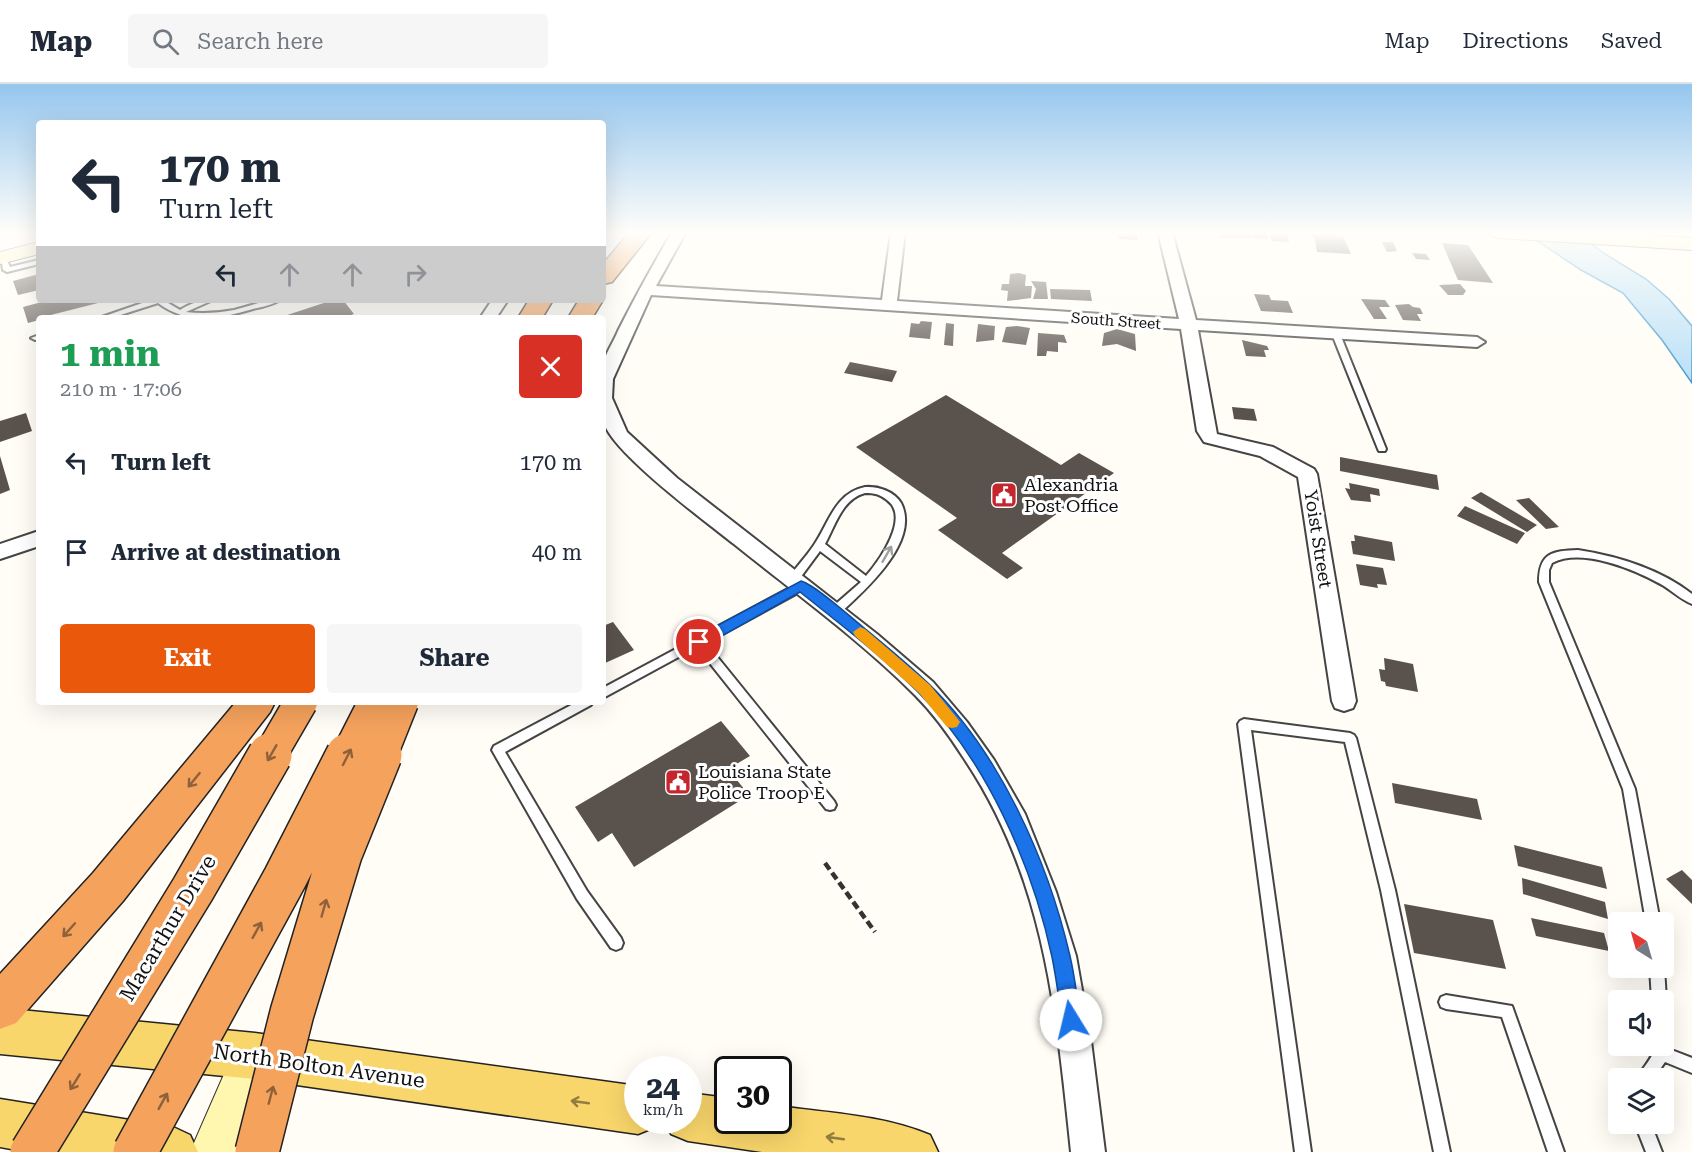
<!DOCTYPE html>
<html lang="en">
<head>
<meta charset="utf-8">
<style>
  :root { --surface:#fff; --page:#f6f6f7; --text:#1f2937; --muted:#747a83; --line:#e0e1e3; --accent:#ea580c }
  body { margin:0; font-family:"Roboto Serif",serif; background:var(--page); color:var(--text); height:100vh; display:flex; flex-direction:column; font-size:22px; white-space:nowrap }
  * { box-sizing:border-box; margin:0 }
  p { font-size:20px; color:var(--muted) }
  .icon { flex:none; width:33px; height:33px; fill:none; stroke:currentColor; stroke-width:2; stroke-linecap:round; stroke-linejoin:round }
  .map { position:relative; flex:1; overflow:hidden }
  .side { position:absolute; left:36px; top:231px; width:570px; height:390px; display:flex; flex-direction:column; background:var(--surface); border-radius:6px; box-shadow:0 6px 24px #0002 }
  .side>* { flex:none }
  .hud { position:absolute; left:36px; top:36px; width:570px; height:183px; border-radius:6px; box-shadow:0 6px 24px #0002; background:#fff; color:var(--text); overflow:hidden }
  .needle { width:39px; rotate:323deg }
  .fabs { position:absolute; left:1608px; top:828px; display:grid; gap:12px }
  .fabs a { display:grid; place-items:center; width:66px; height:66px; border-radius:6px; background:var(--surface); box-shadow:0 6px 24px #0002; font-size:30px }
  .speed { position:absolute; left:624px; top:972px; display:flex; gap:12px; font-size:30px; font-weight:700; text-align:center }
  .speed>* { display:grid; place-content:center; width:78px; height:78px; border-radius:50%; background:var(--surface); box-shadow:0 6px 24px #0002; line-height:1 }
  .speed small { font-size:15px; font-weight:400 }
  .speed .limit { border:3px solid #111; border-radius:9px; background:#fff; color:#111 }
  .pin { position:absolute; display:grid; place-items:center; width:51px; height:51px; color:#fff; margin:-26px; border:3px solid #fff; border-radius:50%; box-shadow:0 2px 6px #0007 }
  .me { position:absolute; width:66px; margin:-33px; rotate:351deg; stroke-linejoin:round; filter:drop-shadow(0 0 4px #0008) }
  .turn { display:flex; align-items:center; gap:21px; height:126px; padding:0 24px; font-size:27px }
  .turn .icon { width:78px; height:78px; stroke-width:2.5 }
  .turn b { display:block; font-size:42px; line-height:51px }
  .lanes { display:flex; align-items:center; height:57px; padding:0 24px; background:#0003; justify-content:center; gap:30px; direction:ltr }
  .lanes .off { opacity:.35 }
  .round { display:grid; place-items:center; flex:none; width:63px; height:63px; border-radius:6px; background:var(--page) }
  .headline { display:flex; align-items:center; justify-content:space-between; height:102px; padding:0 24px }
  h1 { font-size:36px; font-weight:700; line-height:45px; color:#1e9e55 }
  .button { display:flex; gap:12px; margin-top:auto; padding:12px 24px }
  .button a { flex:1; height:69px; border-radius:6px; background:var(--accent); color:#fff; font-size:24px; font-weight:700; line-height:69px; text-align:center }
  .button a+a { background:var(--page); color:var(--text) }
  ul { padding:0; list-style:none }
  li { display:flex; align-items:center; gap:18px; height:90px; padding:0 24px }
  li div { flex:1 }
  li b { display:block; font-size:22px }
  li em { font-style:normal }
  header { display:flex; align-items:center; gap:36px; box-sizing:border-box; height:84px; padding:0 30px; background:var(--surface); border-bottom:2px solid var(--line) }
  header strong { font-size:28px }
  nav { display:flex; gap:33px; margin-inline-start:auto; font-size:21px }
  .search { width:420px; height:54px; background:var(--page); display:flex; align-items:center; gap:15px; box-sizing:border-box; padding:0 21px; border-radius:6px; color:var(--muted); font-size:22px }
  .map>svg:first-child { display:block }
  .water { fill:#b9e0f7; stroke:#3f96cf; stroke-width:1.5 }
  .building { fill:#5a524d }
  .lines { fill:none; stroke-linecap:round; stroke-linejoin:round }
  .lane-casing { stroke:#444; stroke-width:4 }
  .street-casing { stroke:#444; stroke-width:4 }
  .secondary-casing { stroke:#333; stroke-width:2 }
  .primary-casing { stroke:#222; stroke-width:3 }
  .highway-casing { stroke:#222; stroke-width:3 }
  .path { stroke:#333; stroke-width:4.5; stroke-dasharray:8 4; stroke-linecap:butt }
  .lane { fill:#fff; fill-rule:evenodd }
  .street { fill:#fff; fill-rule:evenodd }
  .secondary { fill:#fff6b0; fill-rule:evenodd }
  .primary { fill:#f9d66b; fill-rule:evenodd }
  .highway { fill:#f5a25d; fill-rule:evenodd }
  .highway-bridge-far1-casing { stroke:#222; stroke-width:35; stroke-linecap:butt }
  .highway-bridge-casing { stroke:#222; stroke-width:46; stroke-linecap:butt }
  .highway-bridge-far1 { stroke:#f5a25d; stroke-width:32 }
  .highway-bridge { stroke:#f5a25d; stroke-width:43 }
  .oneway { stroke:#a0a0a0 }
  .oneway2 { stroke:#8e613b }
  .oneway3 { stroke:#917d42 }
  .route { fill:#1a73e8; stroke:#114b97; stroke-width:1.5 }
  .slow { fill:#f59e0b }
  .labels { text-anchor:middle; stroke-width:6; stroke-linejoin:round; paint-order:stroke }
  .far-street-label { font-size:15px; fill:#111; stroke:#fff }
  .poi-label { font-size:18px; fill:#111; stroke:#fff; text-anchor:start }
  .street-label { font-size:18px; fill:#111; stroke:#fff }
  .near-street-label { font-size:21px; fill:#111; stroke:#fff }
</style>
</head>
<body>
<header>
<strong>Map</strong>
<div class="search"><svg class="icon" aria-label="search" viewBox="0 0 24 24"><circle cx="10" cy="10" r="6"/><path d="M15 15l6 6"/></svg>Search here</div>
<nav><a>Map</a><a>Directions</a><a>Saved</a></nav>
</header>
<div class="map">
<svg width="1692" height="1068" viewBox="0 0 1692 1068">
  <rect width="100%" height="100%" fill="#fffdf5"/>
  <path class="water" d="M1575,148L1605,170L1646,195L1669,215L1692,242V299L1662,256L1623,209L1581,186L1536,156Z"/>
  <path class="building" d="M1117,148H1136L1138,156L1118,155Z
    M1220,148H1251L1252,154H1220Z
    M1253,148H1266L1268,155L1254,154Z
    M1269,148H1287L1289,158L1272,157Z
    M1309,149L1343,152L1351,170L1317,168L1315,155Z
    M1382,158H1393L1397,167L1387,168Z
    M1442,159L1468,161L1493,199L1458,196Z
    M1412,169L1426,170L1430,176L1416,175Z
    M1019,189L1026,191L1025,202H1032L1031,214L1007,217L1008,207L1001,206L1002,200H1009L1010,190Z
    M39,190V206L18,211L13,197Z
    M1031,197L1046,198L1048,215H1033L1036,205Z
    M1460,200L1466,207L1463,211H1448L1439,201Z
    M1050,205L1090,206L1092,217L1051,215Z
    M1254,210L1269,211L1271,216L1288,217L1293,229L1261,227Z
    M1361,215L1385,216L1390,223H1379L1387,235H1374Z
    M49,216H106V217L39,234V236L28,239L23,223Z
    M333,216H343L354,230L343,234H278Z
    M1409,220L1413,223L1420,224L1423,230H1417L1421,237L1403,236L1395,221Z
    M921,237L932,238L930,255L909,253L911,239L919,240Z
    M946,239L954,240L953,262L944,261Z
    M978,240L995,242L994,256L976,258Z
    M1017,242L1030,244L1026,261L1002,258L1006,243Z
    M1117,245L1135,250L1136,267L1117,260L1102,262L1104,249Z
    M1038,249L1064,251L1067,259L1058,258V268L1047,267L1046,272H1037Z
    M1242,256L1267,262L1269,266H1264L1266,273L1246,272Z
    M850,278L897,287L892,298L844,289Z
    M946,311L1061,381L1079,369L1114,389L1002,469L1023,484L1007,495L938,446L957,434L856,363Z
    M1232,323L1254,325L1257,337L1234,335Z
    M26,329L32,347L0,358V337Z
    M0,372L10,406L0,410Z
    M1340,373L1437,391L1439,406L1340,387Z
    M1349,399L1379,405L1380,412L1370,410L1371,418L1351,416L1345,404L1350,405Z
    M1481,408L1537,441L1527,448L1471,414Z
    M1529,414L1559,443L1546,445L1516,416Z
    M1465,422L1525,449L1517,460L1457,432Z
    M1354,451L1392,458L1395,477L1353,470L1351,457H1355Z
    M1356,480L1383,484L1387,501L1377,500L1378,504L1360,501Z
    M613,538L634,566L603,580V542Z
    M1384,574L1413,580L1418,608L1386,602L1385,598L1381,597L1379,585L1385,586Z
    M721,637L750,672L728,685L749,711L634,783L612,749L598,758L575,723Z
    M1392,699L1477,715L1482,736L1395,719Z
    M1514,761L1602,783L1607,805L1518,782Z
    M1682,786L1692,796V820L1666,795Z
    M1522,794L1605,818L1608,835L1523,810Z
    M1404,820L1493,836L1506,885L1414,869Z
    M1531,834L1604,849L1609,867L1536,852Z"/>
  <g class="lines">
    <defs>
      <path id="lane" d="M1,172H5L10,183L39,176V180L7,188L3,186Z
        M151,216H163L180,226C191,219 200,216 213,216L186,228C202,230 218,229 234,226C249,222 264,216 280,216C272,221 262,223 253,225C219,235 187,241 158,219L111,234H99Z
        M1333,248H1339L1340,250L1386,365L1385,367H1379L1378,365L1332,250Z
        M39,251V255L35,256L31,254Z
        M865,403C878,402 894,407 901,419C921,458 863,508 838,531L834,532L829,528L830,525L861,498L820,467L797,498H789L788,495C796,483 806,473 814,461C829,439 835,409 865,403ZM865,409C874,409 880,410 887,416C911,433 879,477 866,492L825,460C835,442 842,415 865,409Z
        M1578,466C1617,472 1660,485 1692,510V520C1682,516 1673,508 1664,502C1636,486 1582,463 1552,479L1549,486V498L1635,705L1660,838H1646L1623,705L1539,498C1539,469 1552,467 1578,466Z
        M801,498L806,502L805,505L706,559L834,717L836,721L834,725L830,726L826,725L697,563L603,614V604Z
        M577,618H593L591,621L505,668L587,807L621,854L623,859L621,864L616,866L611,864L577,815L492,666L494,662Z
        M1244,635L1350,649L1354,651L1356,654L1395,806L1450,1068H1434L1381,806L1345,658L1251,646L1311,1068H1295L1238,640L1240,637Z
        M1664,883L1666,916L1664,921V916H1652L1650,884Z
        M1446,911L1512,922L1564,1068H1548L1502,933L1446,925L1441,923L1439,918L1441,913Z
        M1664,955L1667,957L1669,965L1692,974V989L1665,978L1654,994H1638C1642,983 1654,974 1655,962H1664Z
        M1635,1040H1651L1662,1068H1646Z"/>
      <path id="street" d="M672,148H686L656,202L882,216L891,148H905L897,217L1179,235L1158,148H1172L1196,236L1477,253L1485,258L1477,263L1198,246L1217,350L1273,363L1314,385L1317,390L1356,617L1353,624L1344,627L1335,624L1332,617L1298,393L1260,372L1204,358L1197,347L1181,245L651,211L613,295L612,314L627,348L677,394L877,550L933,598L967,638L994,676L1025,730L1056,808L1076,872L1091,957L1105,1068H1071C1056,926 1045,794 963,673C949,651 933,629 915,611C860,556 795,509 734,460C706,438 613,369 604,339C601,329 601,287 604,277C607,267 614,257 618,247C635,213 653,181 672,148Z
        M492,216H508L496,234H480Z
        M39,447V462L0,475V460Z"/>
      <path id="secondary" d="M1488,148H1604L1692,154V166L1498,154L1491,152Z
        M39,158V170L0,180V168Z
        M255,950L271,956L277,972L238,1068H190L239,956Z"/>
      <path id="primary" d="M0,924L255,949L638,1002V1036H658L655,1043L638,1050L255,995L0,970Z
        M688,1009L728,1014V1036H778V1022C829,1029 883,1031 930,1051L938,1068H762L688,1057L671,1050L665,1036H688Z
        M0,1015L173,1043L190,1051L198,1068H28L0,1063Z"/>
      <path id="highway" d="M630,148H652L612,198L603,200V180Z
        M529,216H553L542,234H518Z
        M579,216H603L592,234H568Z
        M236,618H275L270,628L123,817L16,939L0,945V890L93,789Z"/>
    </defs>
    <use href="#lane" class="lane-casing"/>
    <use href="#street" class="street-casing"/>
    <use href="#secondary" class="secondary-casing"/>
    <use href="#primary" class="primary-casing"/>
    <use href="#highway" class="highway-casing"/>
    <path class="path" d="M825,779L875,848"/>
    <use href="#lane" class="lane"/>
    <use href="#street" class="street"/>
    <use href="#secondary" class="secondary"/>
    <use href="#primary" class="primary"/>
    <use href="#highway" class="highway"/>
    <defs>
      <path id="highway-bridge-far1" d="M269,673L301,618
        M347,673L375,618
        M380,673L402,618"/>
      <path id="highway-bridge" d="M32,1068L193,805L270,671
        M135,1068L285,794L348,671
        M257,1068L292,929L340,770L380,671"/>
    </defs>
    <use href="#highway-bridge-far1" class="highway-bridge-far1-casing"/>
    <use href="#highway-bridge" class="highway-bridge-casing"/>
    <use href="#highway-bridge-far1" class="highway-bridge-far1"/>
    <use href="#highway-bridge" class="highway-bridge"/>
  </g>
  <defs><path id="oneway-shaft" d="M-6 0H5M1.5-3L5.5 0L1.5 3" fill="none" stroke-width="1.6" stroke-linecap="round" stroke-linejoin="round" transform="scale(1.5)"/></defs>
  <use class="oneway" href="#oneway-shaft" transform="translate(887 470) rotate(-60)"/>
  <g class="oneway2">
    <use href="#oneway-shaft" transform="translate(272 669) rotate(120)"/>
    <use href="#oneway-shaft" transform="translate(347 673) rotate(-63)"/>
    <use href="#oneway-shaft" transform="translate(194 696) rotate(129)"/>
    <use href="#oneway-shaft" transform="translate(324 824) rotate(-74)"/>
    <use href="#oneway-shaft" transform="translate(69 846) rotate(132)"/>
    <use href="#oneway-shaft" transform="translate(257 846) rotate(-61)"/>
    <use href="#oneway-shaft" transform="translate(75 998) rotate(122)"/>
    <use href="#oneway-shaft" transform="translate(271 1011) rotate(-75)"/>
    <use href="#oneway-shaft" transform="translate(163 1017) rotate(-61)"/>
  </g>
  <g class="oneway3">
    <use href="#oneway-shaft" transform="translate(580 1018) rotate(-172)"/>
    <use href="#oneway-shaft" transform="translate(835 1054) rotate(-172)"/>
  </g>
  <linearGradient id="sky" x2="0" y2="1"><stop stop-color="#95c6ee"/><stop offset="0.5" stop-color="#fffefa"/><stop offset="1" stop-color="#fffefa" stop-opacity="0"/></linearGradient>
  <rect width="1692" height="298" fill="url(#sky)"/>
  <path class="route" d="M801,497C817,502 849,532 863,543C885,561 908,580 929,600C1000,669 1048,777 1070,872C1075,893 1077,915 1081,936L1078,942L1071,945L1065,942L1062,936C1059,915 1056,893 1052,873C1032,780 986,676 918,608C882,572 840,540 800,508L704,562H694L692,558L694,554Z"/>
  <path class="slow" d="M860,543L865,545L930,601L957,634L960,638L957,643L952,644L947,643L919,609L855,552L853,548Z"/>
  <defs>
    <symbol id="civic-square" viewBox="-11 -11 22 22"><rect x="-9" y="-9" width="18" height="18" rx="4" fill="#c4262e" stroke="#fff"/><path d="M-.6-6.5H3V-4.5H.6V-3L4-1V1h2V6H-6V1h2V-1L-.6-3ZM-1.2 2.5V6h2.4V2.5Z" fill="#fff"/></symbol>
  </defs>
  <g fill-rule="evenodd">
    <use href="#civic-square" x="989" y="396" width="30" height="30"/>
    <use href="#civic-square" x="663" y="683" width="30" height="30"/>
  </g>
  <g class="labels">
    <g class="far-street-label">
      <text transform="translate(1116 237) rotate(4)" y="5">South Street</text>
    </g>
    <g class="poi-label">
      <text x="1024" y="407">Alexandria<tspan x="1024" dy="21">Post Office</tspan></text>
      <text x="698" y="694">Louisiana State<tspan x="698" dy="21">Police Troop E</tspan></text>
    </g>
    <g class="street-label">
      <text transform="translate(1318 455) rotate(81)" y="6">Yoist Street</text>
    </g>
    <g class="near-street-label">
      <text transform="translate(168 844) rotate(-59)" y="7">Macarthur Drive</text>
      <text transform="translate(319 982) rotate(8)" y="7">North Bolton Avenue</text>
    </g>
  </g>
</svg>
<div class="fabs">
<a><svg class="needle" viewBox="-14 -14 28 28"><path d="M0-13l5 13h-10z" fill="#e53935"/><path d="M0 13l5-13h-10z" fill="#747a83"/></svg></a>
<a><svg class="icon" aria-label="sound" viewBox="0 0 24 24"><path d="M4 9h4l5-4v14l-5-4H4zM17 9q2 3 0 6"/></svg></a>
<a><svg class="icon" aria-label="layers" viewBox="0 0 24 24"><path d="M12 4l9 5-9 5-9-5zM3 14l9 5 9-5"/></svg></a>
</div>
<div class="speed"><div>24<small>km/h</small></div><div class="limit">30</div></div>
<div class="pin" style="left:699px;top:558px;background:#d93025"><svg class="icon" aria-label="arrive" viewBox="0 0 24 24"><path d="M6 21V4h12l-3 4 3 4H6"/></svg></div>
<svg class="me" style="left:1071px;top:936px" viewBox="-20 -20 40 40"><circle r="19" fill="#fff"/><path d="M0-13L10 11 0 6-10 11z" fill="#1a73e8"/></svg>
<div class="hud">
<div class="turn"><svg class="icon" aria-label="left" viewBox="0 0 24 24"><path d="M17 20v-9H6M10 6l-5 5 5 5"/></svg><div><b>170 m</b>Turn left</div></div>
<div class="lanes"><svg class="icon" aria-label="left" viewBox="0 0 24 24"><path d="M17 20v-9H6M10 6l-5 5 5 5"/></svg><svg class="icon off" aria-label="ahead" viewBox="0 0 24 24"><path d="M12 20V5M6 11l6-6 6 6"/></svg><svg class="icon off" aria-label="ahead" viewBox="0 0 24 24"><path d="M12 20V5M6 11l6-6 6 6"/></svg><svg class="icon off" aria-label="right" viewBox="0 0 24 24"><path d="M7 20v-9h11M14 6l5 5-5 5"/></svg></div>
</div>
<section class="side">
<div class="headline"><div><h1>1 min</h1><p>210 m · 17:06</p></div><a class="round" style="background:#d93025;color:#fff"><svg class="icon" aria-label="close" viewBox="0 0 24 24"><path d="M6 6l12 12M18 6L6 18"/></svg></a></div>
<ul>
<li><svg class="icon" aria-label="left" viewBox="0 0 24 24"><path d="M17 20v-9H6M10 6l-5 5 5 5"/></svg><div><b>Turn left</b></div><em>170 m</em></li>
<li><svg class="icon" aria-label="arrive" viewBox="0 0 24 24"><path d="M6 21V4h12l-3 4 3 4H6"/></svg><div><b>Arrive at destination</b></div><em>40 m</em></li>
</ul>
<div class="button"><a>Exit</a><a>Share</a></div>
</section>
</div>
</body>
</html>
